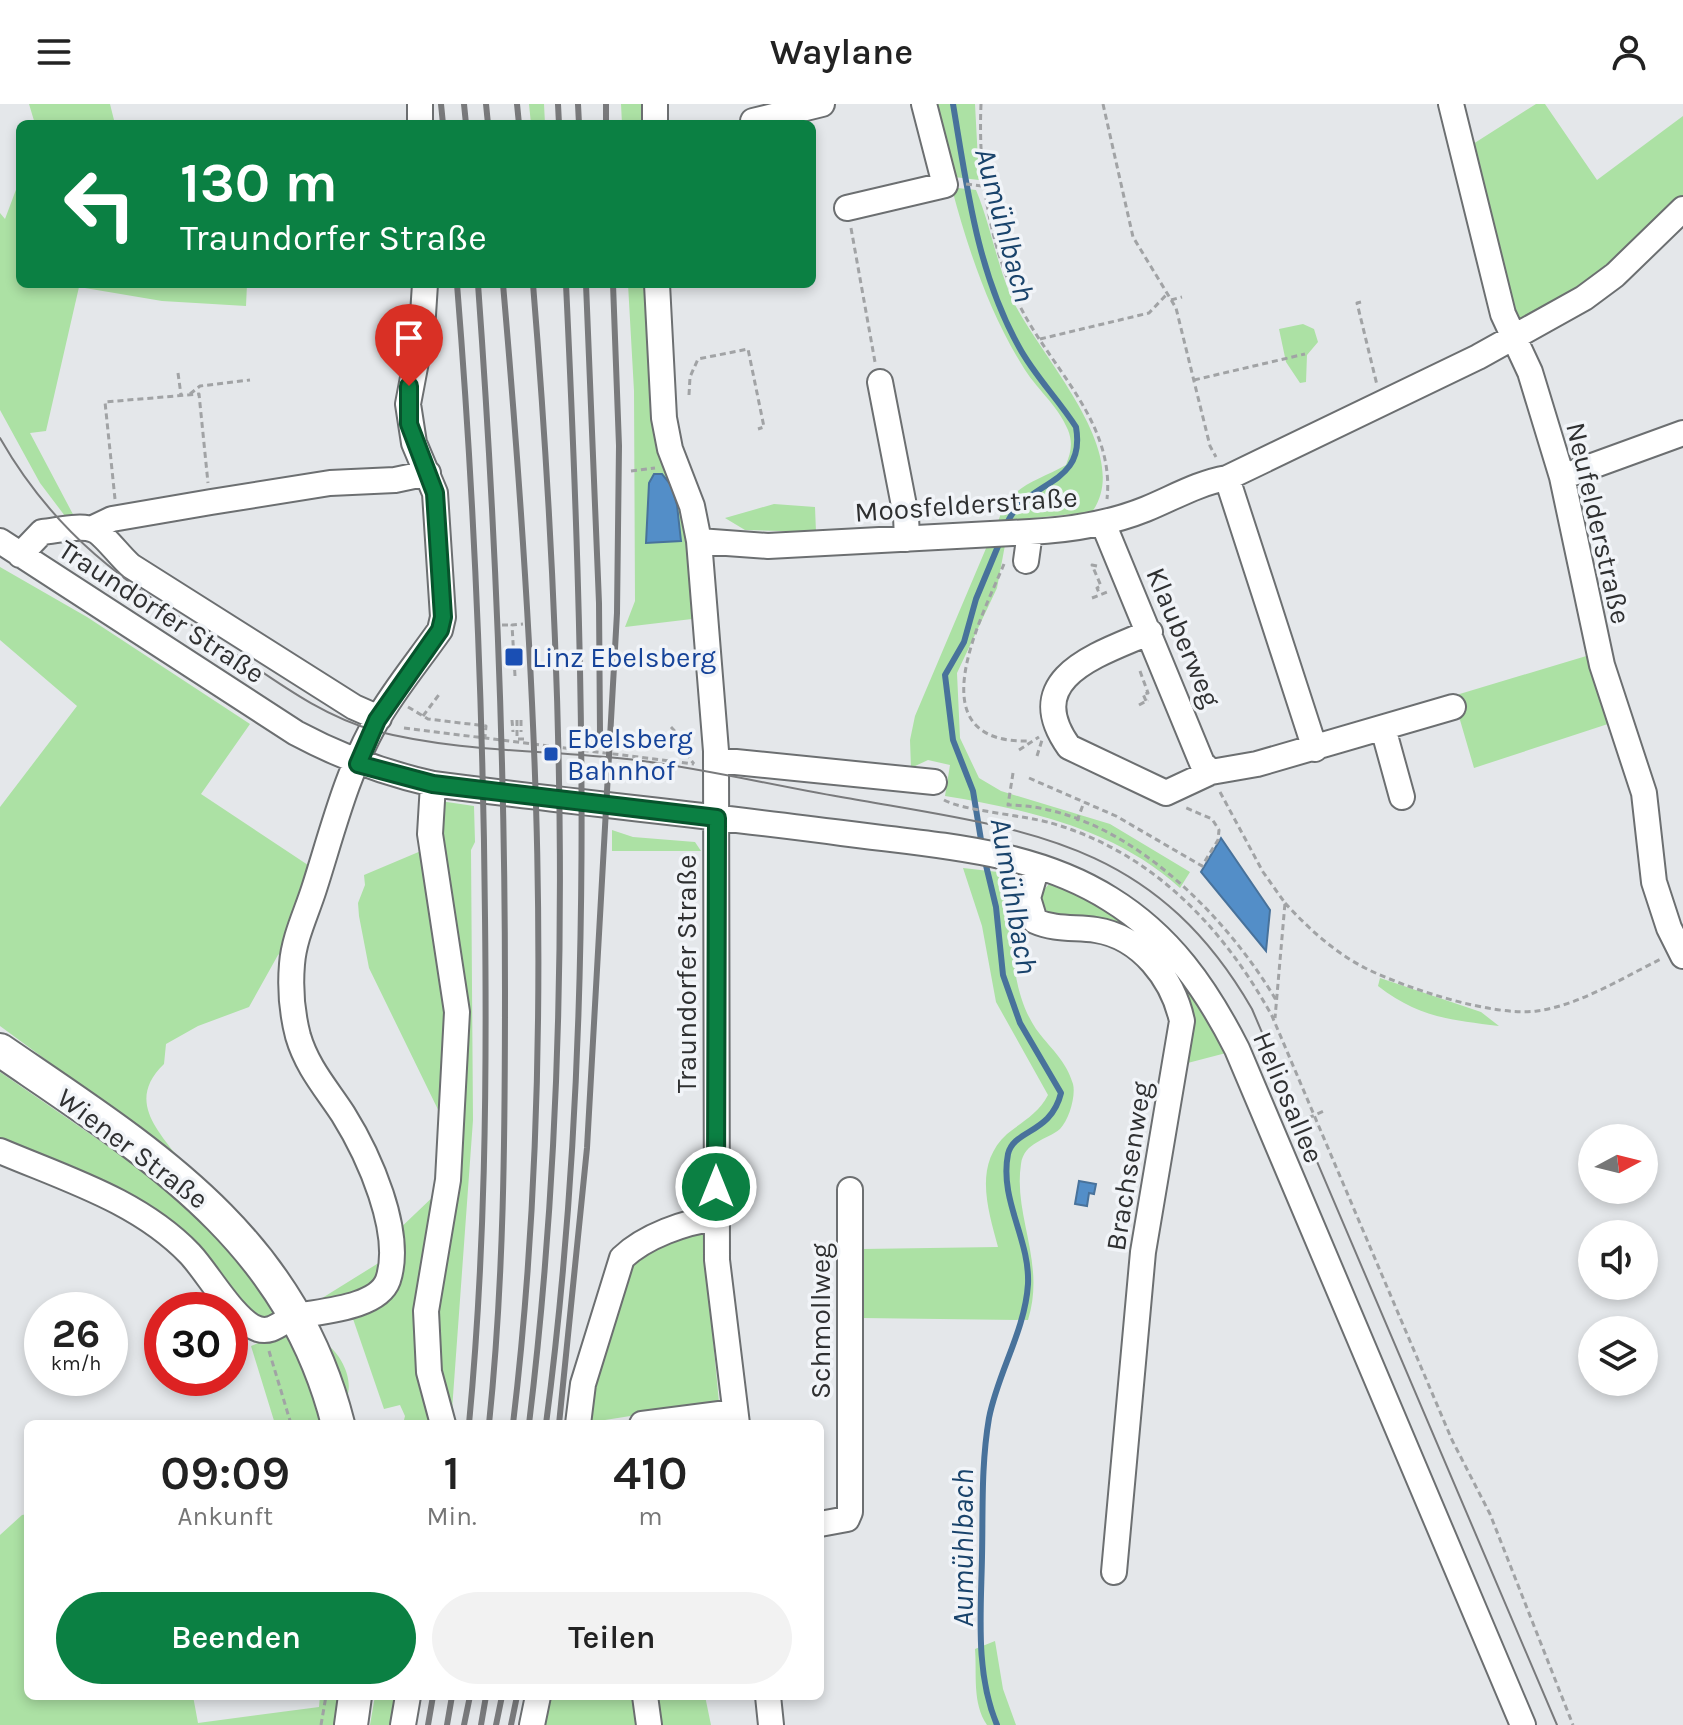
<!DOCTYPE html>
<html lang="de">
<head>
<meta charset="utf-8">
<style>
  :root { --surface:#fff; --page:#f2f2f2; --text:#222; --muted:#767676; --accent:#0b8043 }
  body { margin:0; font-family:Karla,sans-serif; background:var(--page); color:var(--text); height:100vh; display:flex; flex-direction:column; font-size:30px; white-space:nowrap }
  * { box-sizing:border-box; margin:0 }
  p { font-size:26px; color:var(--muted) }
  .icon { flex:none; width:44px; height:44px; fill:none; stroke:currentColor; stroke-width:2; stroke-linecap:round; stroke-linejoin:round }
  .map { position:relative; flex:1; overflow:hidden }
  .side { position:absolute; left:24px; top:1316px; width:800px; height:280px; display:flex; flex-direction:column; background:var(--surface); border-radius:12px; box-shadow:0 4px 12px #0003 }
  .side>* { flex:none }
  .top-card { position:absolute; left:16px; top:16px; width:800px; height:168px; border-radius:12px; box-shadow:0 4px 12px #0003; background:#0b8043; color:#fff; overflow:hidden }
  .needle { width:52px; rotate:83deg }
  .tools { position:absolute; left:1578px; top:1020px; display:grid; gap:16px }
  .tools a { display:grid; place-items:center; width:80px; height:80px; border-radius:50%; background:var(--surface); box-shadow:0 4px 12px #0003; font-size:40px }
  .speed { position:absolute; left:24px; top:1188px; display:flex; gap:16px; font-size:40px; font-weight:700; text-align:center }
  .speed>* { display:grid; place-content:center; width:104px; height:104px; border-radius:50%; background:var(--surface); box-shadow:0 4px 12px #0003; line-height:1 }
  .speed small { font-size:20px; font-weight:400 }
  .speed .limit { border:12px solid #d22; background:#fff; color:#111 }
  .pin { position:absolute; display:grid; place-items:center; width:68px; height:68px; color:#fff; margin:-82px -34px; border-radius:50% 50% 50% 0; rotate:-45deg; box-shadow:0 0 8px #0007 }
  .pin .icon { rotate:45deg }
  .me { position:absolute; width:88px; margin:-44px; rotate:0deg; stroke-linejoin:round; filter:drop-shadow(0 0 6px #0008) }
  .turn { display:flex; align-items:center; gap:28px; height:168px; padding:0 32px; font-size:36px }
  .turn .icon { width:104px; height:104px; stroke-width:2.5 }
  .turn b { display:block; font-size:56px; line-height:68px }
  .eta { display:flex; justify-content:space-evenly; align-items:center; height:136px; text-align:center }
  .eta b { font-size:48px; font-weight:600; line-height:56px }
  .primary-button { display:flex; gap:16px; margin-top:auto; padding:16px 32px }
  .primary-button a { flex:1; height:92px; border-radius:48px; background:var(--accent); color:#fff; font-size:32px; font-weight:600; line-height:92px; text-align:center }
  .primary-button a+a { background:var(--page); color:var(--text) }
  header { display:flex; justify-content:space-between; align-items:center; height:104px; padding:0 32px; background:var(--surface); font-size:36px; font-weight:600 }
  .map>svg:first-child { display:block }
  .green { fill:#ace1a4 }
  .water { fill:#538ec8; stroke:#48729b; stroke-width:2 }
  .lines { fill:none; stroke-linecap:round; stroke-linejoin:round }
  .stream { stroke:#48729b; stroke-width:6 }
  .minor-casing { stroke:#6c6f71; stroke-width:28 }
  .major-casing { stroke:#6c6f71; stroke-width:36 }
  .path { stroke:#a1a3a5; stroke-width:3; stroke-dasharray:6 4; stroke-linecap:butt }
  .minor { stroke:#fff; stroke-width:24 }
  .major { stroke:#fff; stroke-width:32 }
  .tram { stroke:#797a7c; stroke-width:2 }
  .rail { stroke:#797a7c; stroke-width:6 }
  .route-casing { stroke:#07532c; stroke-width:20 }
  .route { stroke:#0b8043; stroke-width:14 }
  .transit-dot { fill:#1a4fb4; stroke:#f1f4f8; stroke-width:3 }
  .labels { text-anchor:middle; stroke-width:7; stroke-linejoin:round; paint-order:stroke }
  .street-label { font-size:28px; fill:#2f3031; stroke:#f1f4f8 }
  .transit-label { font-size:28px; fill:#164399; stroke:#f1f4f8; text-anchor:start }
  .water-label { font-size:30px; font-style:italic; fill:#19436b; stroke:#f1f4f8 }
</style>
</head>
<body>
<header><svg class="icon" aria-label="menu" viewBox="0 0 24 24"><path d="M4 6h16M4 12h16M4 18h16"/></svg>Waylane<svg class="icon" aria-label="person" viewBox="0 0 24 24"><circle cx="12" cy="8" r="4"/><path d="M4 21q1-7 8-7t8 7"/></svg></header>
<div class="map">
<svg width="1683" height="1621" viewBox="0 0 1683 1621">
  <rect width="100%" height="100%" fill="#e4e7ea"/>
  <path class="green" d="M29,0H110L115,20H35Z
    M529,0H544L545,20H531Z
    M621,0H645V20H622Z
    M934,0H975L979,76L954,73Z
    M1536,0H1545L1597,76L1683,12V101L1622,158L1516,222L1473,40Z
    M20,75V180H247L246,202L162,197L79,183L46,327L30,329L76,416H68L40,379L0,306V109L5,115Z
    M958,84L976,86C990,120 996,156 1010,190C1033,246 1136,347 1092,408L998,418C1009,381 1036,378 1066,361C1071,348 1073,339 1068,326C1058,301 1035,284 1022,261C989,208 968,145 952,85Z
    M628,180H648L685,415L692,515L625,523L635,497L634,287Z
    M1303,220L1314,225L1318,238L1307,251L1306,278L1300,279L1286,258L1279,225Z
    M774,400L815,403L816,428L745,426L725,414Z
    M1005,441L997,484L957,569L960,634L979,674L1001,687L1110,720L1190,768L1180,784C1115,725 1030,706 945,692L950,661L928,656L911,664L910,636L915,612L987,442Z
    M0,463L87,513L250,620L201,690L314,765L287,845L278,851L249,903L198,922L166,940L164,960C129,994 153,1021 177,1052L0,922V703L77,602L0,536Z
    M1593,550L1614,618L1474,664L1453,592Z
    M440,697L474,702L475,738L471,746L473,1016L451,1320L431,1234L454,1079L438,739Z
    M612,726L633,733L695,738L701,747H612Z
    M428,744L449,885L446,1022L369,864L359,812L358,799L365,781L364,771Z
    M963,764L998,768L1015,777C1011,824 1008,883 1036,925C1049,943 1066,956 1073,980C1076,992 1069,1016 1060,1025C1047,1036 1024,1038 1021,1060C1013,1112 1046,1158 1028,1216L862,1214V1145L998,1143C988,1105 973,1061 1007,1030C1023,1017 1038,1010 1048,991L996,898L982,822Z
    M1058,779L1116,807L1190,881L1226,949L1180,961L1167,862L1071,816L1045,808L1040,790L1049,780Z
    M1380,874L1481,908L1499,922C1450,916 1418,913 1378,882Z
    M0,968L157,1076L242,1155L276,1210L266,1216L244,1203L208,1155L0,1041Z
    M438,1088L433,1320H403L405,1312L400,1301L384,1305L351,1209L332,1217L319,1196L385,1155L394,1130Z
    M700,1127L703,1131L719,1298L586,1319L589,1291L635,1148Z
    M284,1228L293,1232L326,1320H275L251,1242Z
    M323,1238C341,1248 355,1277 346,1295Z
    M28,1410V1592H193L198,1619L319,1603L320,1592H342L339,1621H0V1431L22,1411Z
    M995,1537L1003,1585L1016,1621H987C972,1599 977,1570 975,1545Z
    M375,1592H399L394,1621H370Z
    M549,1592H635L639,1621H541Z
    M649,1592H705L711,1621H653Z"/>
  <path class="water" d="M654,370H662L671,381L677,401L681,437L646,439L649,379Z
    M1221,734L1270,806L1266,847L1201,768Z
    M1079,1077L1096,1080L1094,1090L1089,1089L1087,1102L1075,1100Z"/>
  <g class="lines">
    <path class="stream" d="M953,0C967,83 977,168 1019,243C1034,271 1058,295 1076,323C1087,386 1021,374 1005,425
      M982,742L973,687L953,636L945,571L964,538L976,495L1001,435
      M984,753L996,803L1003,871L1020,919L1061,989C1051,1030 1014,1025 1008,1050C999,1096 1030,1135 1028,1180C1025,1227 998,1268 989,1314C981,1361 983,1406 982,1453C981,1508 975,1569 997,1621"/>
    <defs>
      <path id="minor" d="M420,0V20
        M655,0V20
        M1451,0L1503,210L1530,268L1562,373L1602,561L1644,689L1654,778L1669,824L1683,852
        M753,17L822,0
        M847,104L945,81L924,0
        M657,180L664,314L670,345L692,402L699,437L716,647L717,1156L737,1320
        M880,278L906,412L907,435
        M1562,373L1683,329
        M1227,374L1315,645
        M1103,419L1202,659L1211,668
        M91,425L112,415L211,398L330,379L395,376L428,369
        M0,437L296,629C341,653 384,669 433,680C569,698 706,711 842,729C932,741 1031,745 1110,795C1170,832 1206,884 1237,945L1523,1621
        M699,437L768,442L1030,428C1070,426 1109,420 1146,405C1173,394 1198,379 1227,374L1478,253L1584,194L1615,171L1683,105
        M20,451L42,428C56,427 81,420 94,426C104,430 120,453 131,462L354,603L379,614
        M1026,457L1030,428
        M1150,528C1100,550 1019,573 1069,643L1166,689L1211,668L1257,660L1453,603
        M1383,624L1402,693
        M716,656L934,678
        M433,680L430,730L457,908L448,1076L426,1207L429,1268L443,1320
        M1037,763L1028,794L1035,817C1055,826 1075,823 1096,826C1141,833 1173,875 1182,917L1143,1148L1114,1468
        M0,1047C66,1075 139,1097 190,1150C208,1169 235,1218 258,1225C274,1230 283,1215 297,1212C321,1207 378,1204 388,1176C404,1128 368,1050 343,1010C326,984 307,963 298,932C292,909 290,884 292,860C294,834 306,810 314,785C332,729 347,667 377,616C395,585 419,556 440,526L443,513L435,389L414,339L408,300L422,226L425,180
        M578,1320L583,1280L622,1154C645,1132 685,1118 716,1114
        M642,1320L735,1308
        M820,1420L847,1415L850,1408V1086
        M645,1592L649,1621
        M768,1592L771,1621
        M403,1621L408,1592
        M532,1621L538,1592"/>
      <path id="major" d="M0,946C149,1048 290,1132 338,1320
        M351,1621L355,1592"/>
    </defs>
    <use href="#minor" class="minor-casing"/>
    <use href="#major" class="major-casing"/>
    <path class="path" d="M981,0C978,70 989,145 1023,208C1055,268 1115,321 1107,395
      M1103,0L1133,133L1176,204L1210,342L1216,353
      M966,80L982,82
      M851,124L875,258
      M1171,196L1182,193
      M1361,198L1357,199L1377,281
      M1040,235L1149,209L1167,190
      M178,269L181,291
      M1194,276L1305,250
      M190,290L200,282L250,276
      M689,291L690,273L698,255L748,245L764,323L758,325
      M631,367L655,364
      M115,395L105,298L199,290L208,379
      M1004,460C980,517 915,640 1029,637
      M1097,462L1092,461L1101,482L1097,484L1100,491
      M1092,494L1107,488
      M502,521H512
      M1140,567L1148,589L1143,590L1146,597
      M515,572L512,521L523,520
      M1139,601L1148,596
      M408,603L428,615L486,622L485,633
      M423,612L441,588
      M512,616L513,628
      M517,616V635H528
      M521,616V628
      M671,623C683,635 683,647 694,660
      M404,624L694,660
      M1019,646L1039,633
      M1037,652L1042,636
      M1013,669L1008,701C1119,702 1224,808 1276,896
      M1029,674L1116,712L1202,762L1218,736L1219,726L1212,715L1184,703
      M1220,688L1263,768L1285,799L1275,914
      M944,696C964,707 1023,711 1051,719C1152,748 1223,823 1272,912L1452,1336L1490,1410L1573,1621
      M1077,717L1084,698
      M1285,799C1308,824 1334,848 1365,864C1405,884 1493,913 1537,907C1580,901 1622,874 1661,855
      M1290,1022L1324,1007
      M269,1247L291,1320
      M321,1621L326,1592"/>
    <use href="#minor" class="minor"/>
    <use href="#major" class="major"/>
    <path class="tram" d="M0,334C61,441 137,485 237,551C280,580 324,613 376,627C457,648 544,646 627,655C698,663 770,681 841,693C1019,725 1152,732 1252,905L1557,1621"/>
    <path class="rail" d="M441,0L443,20
      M464,0L466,20
      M486,0L488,20
      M517,0L519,20
      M558,0L559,20
      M578,0L579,20
      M606,0V20
      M457,180C474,391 483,602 485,813C487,983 485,1151 469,1320
      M478,180C495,415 505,650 505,886C505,1031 504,1176 489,1320
      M503,180C536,559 558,941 513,1320
      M586,180L599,499L600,630
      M529,1320C575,942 564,559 533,180
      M546,1320C596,941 584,561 566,180
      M559,1320L587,1044L617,509L619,342L613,180
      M428,1621L433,1592
      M447,1621L452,1592
      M464,1621L470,1592
      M481,1621L486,1592
      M496,1621L502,1592
      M511,1621L517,1592"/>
  </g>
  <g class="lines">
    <defs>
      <path id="route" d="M409,282V320L435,389L443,513L440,526L377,616L358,660L433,680L717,714L716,1083"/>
    </defs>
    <use href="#route" class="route-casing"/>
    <use href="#route" class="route"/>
  </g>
  <g class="transit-dot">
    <rect x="504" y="543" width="20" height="20" rx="4"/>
    <rect x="543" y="642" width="16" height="16" rx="4"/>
  </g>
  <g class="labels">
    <g class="street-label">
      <text transform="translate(966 400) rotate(-4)" y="10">Moosfelderstraße</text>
      <text transform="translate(1599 419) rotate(77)" y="10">Neufelderstraße</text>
      <text transform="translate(162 507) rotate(33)" y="10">Traundorfer Straße</text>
      <text transform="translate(1184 533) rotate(67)" y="10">Klauberweg</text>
      <text transform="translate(686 870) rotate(-90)" y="10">Traundorfer Straße</text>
      <text transform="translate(1289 993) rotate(67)" y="10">Heliosallee</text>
      <text transform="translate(133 1044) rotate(37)" y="10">Wiener Straße</text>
      <text transform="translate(1128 1062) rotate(-81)" y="10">Brachsenweg</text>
      <text transform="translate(820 1217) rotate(-90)" y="10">Schmollweg</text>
    </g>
    <g class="transit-label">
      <text x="532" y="563">Linz Ebelsberg</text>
      <text x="567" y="644">Ebelsberg<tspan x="567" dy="32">Bahnhof</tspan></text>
    </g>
    <g class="water-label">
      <text transform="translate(1005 121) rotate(75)" y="10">Aumühlbach</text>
      <text transform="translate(1014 792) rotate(80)" y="10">Aumühlbach</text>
      <text transform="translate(963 1444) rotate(-90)" y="10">Aumühlbach</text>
    </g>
  </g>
</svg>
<div class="tools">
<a><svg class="needle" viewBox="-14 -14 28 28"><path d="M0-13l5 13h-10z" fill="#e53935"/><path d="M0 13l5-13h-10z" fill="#767676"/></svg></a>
<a><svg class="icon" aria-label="sound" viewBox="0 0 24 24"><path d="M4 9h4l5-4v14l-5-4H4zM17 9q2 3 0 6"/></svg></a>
<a><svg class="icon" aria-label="layers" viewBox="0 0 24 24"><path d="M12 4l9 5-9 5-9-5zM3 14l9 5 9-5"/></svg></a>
</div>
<div class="speed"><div>26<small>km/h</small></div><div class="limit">30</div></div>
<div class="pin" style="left:409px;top:282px;background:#d93025"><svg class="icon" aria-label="arrive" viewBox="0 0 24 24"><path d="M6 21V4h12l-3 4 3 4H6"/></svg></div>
<svg class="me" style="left:716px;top:1083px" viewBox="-20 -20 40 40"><circle r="17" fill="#0b8043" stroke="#fff" stroke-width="3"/><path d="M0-11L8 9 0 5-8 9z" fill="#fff"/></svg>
<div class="top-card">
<div class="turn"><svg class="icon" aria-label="left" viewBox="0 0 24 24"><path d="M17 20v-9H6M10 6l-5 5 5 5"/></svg><div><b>130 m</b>Traundorfer Straße</div></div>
</div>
<section class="side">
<div class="eta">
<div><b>09:09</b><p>Ankunft</p></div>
<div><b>1</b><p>Min.</p></div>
<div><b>410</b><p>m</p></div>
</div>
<div class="primary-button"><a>Beenden</a><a>Teilen</a></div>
</section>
</div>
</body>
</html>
